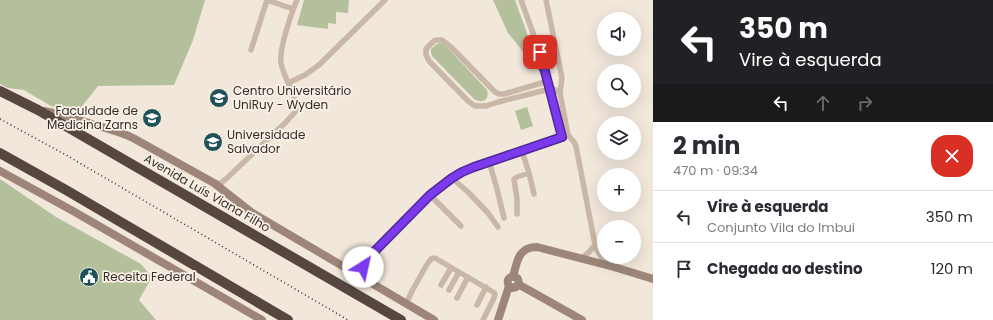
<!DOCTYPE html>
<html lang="pt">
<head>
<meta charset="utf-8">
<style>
  :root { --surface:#fff; --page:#f7f7f7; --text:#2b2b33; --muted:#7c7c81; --line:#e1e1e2 }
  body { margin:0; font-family:Poppins,sans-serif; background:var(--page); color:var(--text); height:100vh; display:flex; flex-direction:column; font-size:15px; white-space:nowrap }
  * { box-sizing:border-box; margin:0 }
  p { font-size:13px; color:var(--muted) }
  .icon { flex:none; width:22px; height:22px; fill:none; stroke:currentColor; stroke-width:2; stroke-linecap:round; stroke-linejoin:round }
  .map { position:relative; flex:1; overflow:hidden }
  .side { display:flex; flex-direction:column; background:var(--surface); width:340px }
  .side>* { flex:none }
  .banner { background:#202124; color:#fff; overflow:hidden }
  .fabs { position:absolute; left:597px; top:12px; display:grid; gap:8px }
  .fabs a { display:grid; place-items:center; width:44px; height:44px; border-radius:50%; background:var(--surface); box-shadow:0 4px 16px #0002; font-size:20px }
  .pin { position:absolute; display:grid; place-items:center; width:34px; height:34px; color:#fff; margin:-17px; border-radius:8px; box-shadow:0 2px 6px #0006 }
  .me { position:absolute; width:44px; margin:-22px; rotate:35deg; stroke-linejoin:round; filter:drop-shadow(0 0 3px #0008) }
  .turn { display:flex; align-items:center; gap:14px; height:84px; padding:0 20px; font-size:18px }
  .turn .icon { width:52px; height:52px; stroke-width:2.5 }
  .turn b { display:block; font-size:28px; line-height:34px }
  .lanes { display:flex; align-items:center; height:38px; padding:0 20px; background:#0003; justify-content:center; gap:20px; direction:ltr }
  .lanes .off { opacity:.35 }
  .round { display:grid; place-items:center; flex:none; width:42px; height:42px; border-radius:16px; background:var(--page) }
  .headline { display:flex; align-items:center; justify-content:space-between; height:68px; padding:0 20px }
  h1 { font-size:24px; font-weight:700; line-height:30px }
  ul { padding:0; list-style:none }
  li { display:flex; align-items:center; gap:12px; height:52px; padding:0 20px; border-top:1px solid var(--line) }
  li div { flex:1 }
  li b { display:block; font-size:15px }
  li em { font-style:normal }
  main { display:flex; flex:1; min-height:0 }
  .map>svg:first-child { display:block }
  .green { fill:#b4c09c }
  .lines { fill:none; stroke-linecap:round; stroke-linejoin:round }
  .street { stroke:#c9b7a7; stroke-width:5.5 }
  .secondary { stroke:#9d8679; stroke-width:8 }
  .highway { stroke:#57463f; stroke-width:10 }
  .rail { stroke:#362c28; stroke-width:1.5; stroke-dasharray:1 3; stroke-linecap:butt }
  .route-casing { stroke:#51269a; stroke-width:10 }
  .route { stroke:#7c3aed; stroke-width:7 }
  .labels { text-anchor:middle; stroke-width:3.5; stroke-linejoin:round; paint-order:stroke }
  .poi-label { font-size:12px; fill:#362c28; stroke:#f9f1e8; text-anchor:start }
  .street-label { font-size:12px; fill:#362c28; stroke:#f9f1e8 }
</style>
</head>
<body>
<main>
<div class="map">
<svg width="653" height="320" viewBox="0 0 653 320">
  <rect width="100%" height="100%" fill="#f1e7db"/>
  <path class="green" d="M0,0H205L193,40L174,85L98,86L79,110H70L51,106L24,90L8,88L0,84Z
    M304,0H349L348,13L336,12V24L328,23V29L297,25Z
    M493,0H515L542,75L508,33Z
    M440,43L444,44L487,90C490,100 482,104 474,99L432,56L431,53V49L437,44Z
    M527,107L533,126L521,130L515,111Z
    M0,179L56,217L141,264L152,277L139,300L156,320H0Z"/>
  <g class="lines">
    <path class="street" d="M267,0L293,9
      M521,0L540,52L562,137
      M546,0L562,78L560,93L568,135L574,142L576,146L595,245C598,253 602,260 610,265
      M251,50L267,0
      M548,81L504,94H499L495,92L452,48L442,40H436L434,41L426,49V55L429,61L468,101L475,106H486L498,102L550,89H554L560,93
      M288,83L305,75L319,65L385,0
      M522,151L529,173L534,194
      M489,161L497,189L504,218
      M452,178L469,193L488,213L498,227
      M214,183H221L226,179L285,123L296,111C297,95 284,79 281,63C279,49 291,14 297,0
      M430,195L461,226
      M517,214V199L514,179L517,177L529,173
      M582,258L589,252L595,245
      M365,261L363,267L365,280
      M346,268L357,266L365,261L430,195L452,178L462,172L474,167L568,135
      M441,285L451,268
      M449,290L459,272
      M457,298L468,277
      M406,304L412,291L426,266L431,259L435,258L493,292L495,294L494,298L483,320
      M477,305L486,287"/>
    <path class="secondary" d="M44,111C61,114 78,120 95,125C108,129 121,132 133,138L214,183L251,212L434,320
      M0,171L73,211L262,320
      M513,277C517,262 518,247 537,247L614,267L653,279
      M518,284L582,320
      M498,320L509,286C502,273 526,274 516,287L512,288L509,286"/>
    <path class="highway" d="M0,91L38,110L401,320
      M0,153L66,190L288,320"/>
    <path class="rail" d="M0,119L66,155L348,320"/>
  </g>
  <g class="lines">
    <defs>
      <path id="route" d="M363,267L365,261L430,195L452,178L462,172L474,167L562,137L540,52"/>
    </defs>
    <use href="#route" class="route-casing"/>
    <use href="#route" class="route"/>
  </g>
  <defs>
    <symbol id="university-disc" viewBox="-11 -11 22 22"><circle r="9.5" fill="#1e5257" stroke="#f9f1e8"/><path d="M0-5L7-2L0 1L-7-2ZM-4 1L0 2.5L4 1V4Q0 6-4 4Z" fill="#fff"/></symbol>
    <symbol id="civic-disc" viewBox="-11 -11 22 22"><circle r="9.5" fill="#1e5257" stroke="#f9f1e8"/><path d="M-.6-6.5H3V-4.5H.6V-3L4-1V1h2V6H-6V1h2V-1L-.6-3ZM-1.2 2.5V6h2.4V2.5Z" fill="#fff"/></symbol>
  </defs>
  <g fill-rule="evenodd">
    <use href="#university-disc" x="208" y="87" width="22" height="22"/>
    <use href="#university-disc" x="141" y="107" width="22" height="22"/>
    <use href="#university-disc" x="202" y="131" width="22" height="22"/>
    <use href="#civic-disc" x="78" y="266" width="22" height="22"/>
  </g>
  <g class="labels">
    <g class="poi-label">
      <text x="233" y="95">Centro Universitário<tspan x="233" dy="14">UniRuy - Wyden</tspan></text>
      <text x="138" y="115" text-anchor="end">Faculdade de<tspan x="138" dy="14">Medicina Zarns</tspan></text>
      <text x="227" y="139">Universidade<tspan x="227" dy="14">Salvador</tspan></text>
      <text x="103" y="281">Receita Federal</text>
    </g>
    <g class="street-label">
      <text transform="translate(207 193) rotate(30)" y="4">Avenida Luís Viana Filho</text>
    </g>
  </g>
</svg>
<div class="fabs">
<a><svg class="icon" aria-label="sound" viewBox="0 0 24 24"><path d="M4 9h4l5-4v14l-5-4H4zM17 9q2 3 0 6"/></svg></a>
<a><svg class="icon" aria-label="search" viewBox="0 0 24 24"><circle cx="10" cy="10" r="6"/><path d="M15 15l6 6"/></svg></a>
<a><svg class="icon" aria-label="layers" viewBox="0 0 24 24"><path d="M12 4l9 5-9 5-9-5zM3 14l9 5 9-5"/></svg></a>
<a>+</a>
<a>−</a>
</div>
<div class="pin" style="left:540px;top:52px;background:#d93025"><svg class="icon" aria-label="arrive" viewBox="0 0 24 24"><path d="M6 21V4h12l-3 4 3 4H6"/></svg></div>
<svg class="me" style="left:363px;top:267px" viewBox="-20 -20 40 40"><circle r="19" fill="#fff"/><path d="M0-13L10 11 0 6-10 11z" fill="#7c3aed"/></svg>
</div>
<section class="side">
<div class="banner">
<div class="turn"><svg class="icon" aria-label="left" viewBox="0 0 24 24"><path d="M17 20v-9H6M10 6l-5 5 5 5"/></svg><div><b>350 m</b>Vire à esquerda</div></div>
<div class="lanes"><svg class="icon" aria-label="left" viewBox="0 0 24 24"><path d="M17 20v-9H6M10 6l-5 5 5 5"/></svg><svg class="icon off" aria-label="ahead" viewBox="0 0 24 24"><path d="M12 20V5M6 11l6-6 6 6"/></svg><svg class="icon off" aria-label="right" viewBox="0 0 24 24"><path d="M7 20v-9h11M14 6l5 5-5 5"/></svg></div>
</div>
<div class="headline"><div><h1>2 min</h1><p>470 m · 09:34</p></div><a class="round" style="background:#d93025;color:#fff"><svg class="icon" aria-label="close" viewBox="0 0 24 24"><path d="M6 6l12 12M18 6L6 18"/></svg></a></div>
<ul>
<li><svg class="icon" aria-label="left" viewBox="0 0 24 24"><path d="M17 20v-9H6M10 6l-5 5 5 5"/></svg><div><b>Vire à esquerda</b><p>Conjunto Vila do Imbui</p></div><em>350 m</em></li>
<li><svg class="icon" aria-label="arrive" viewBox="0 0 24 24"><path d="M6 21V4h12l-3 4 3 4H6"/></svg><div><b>Chegada ao destino</b></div><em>120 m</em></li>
</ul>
</section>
</main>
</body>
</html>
